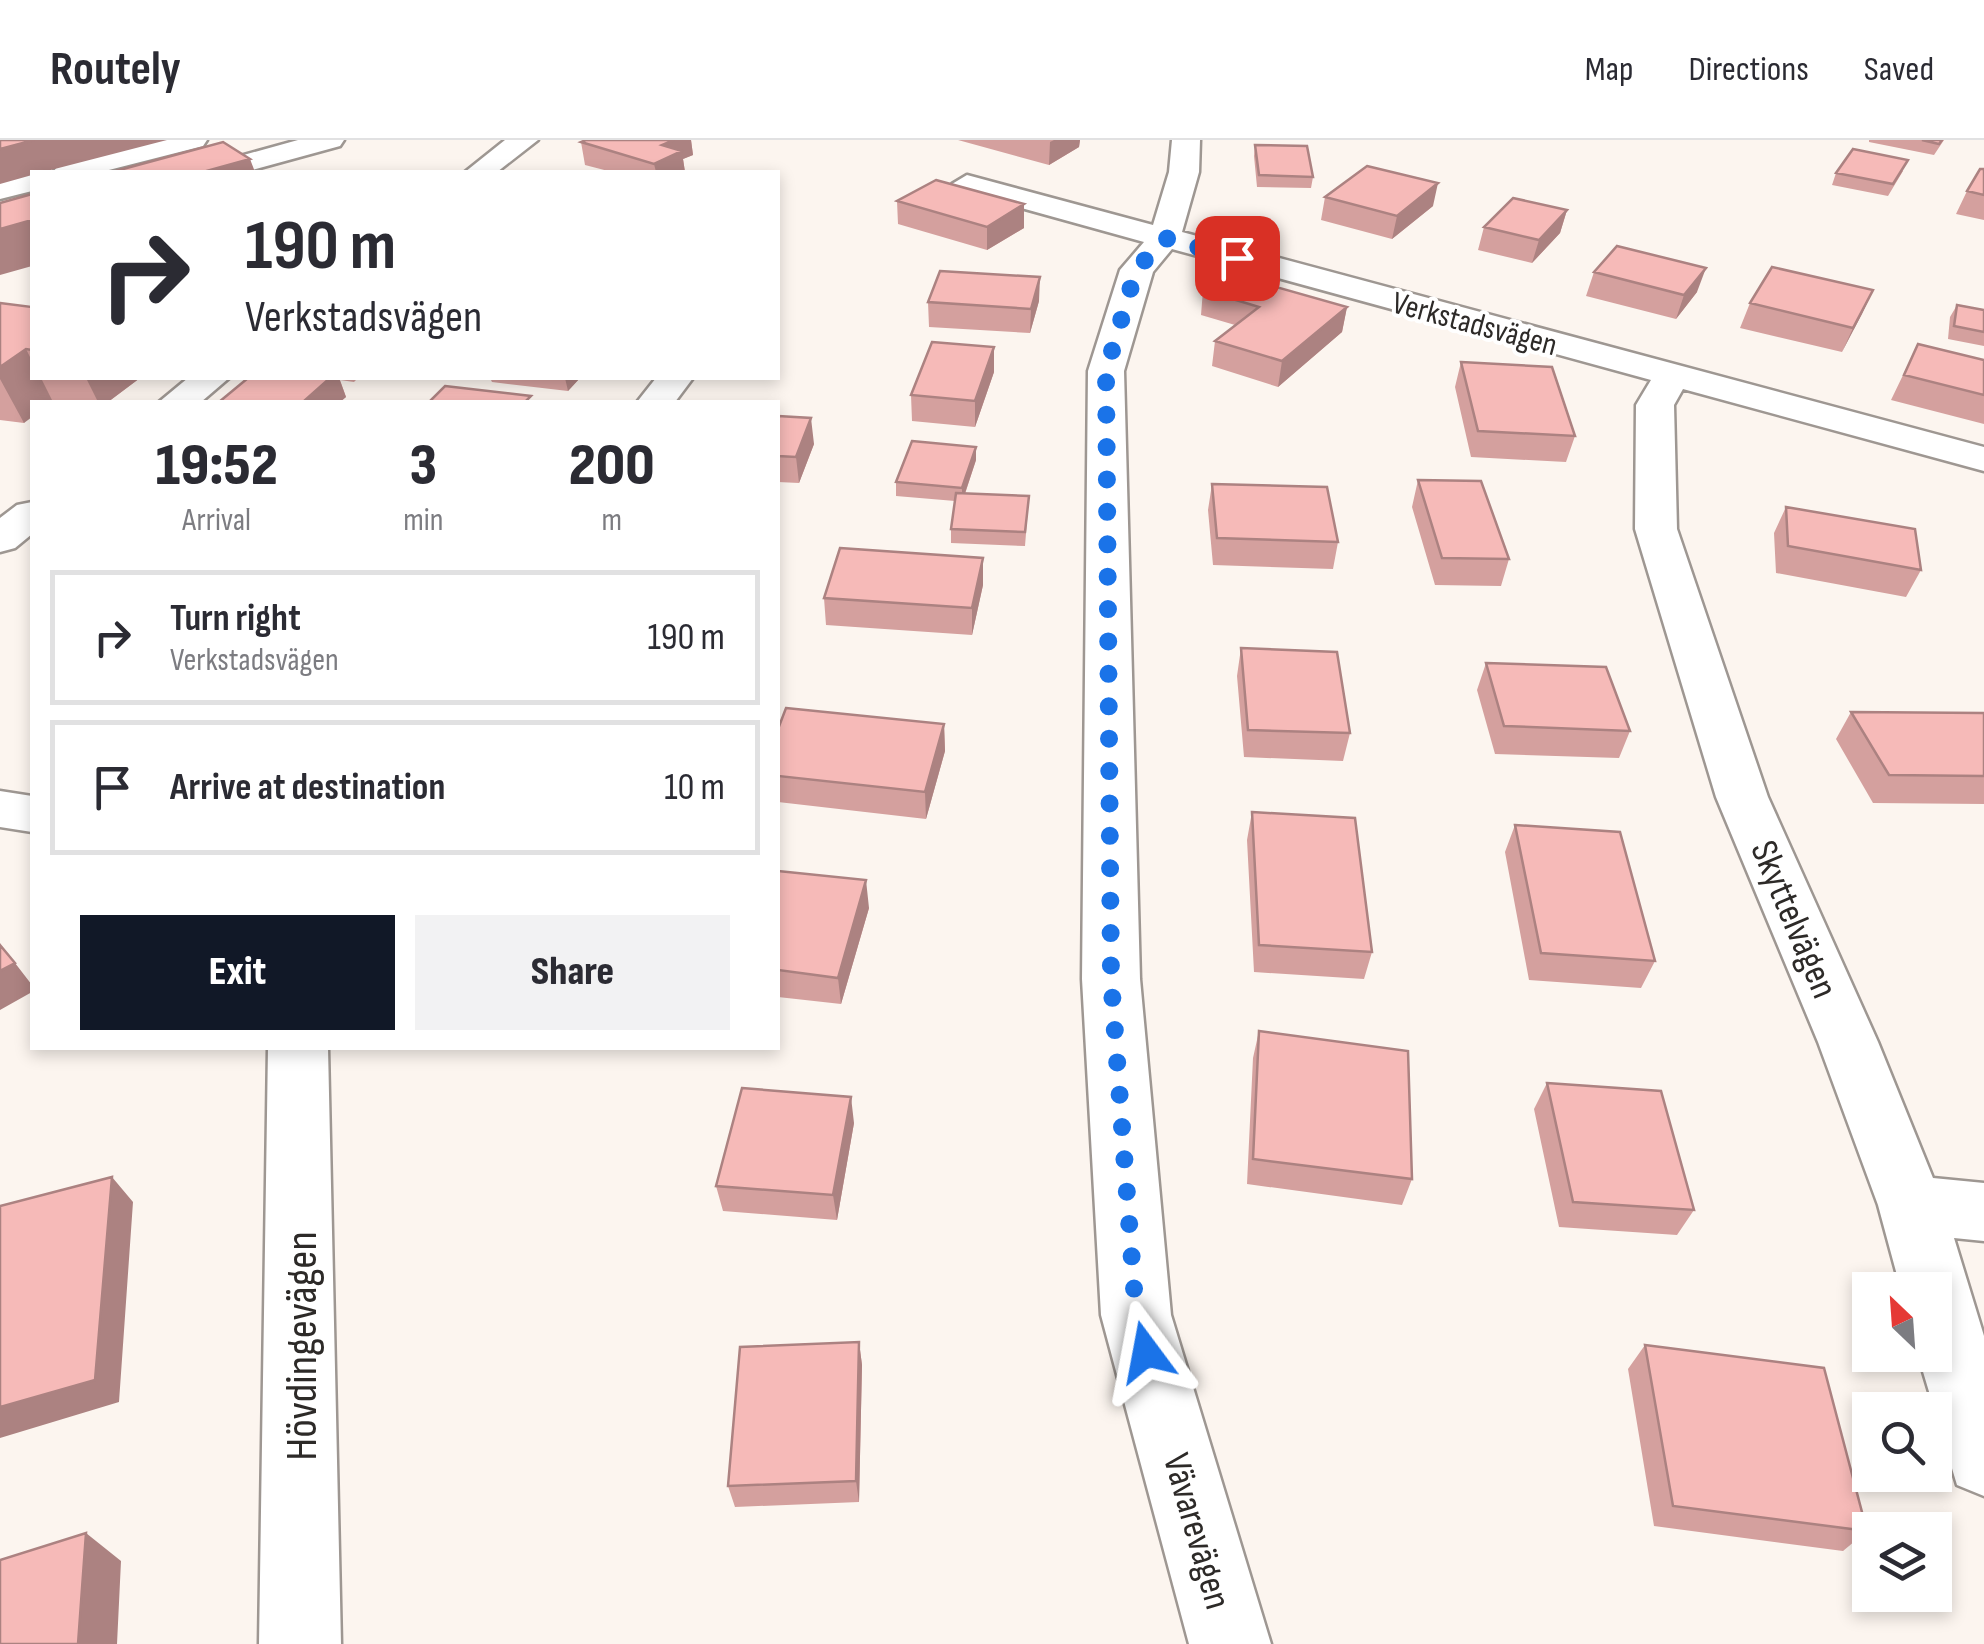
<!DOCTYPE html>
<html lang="en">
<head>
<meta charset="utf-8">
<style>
  :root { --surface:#fff; --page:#f2f2f3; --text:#2b2b33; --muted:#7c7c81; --line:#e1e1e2; --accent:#111827 }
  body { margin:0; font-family:"Sofia Sans Condensed",sans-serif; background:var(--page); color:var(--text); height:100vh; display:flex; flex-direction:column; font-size:38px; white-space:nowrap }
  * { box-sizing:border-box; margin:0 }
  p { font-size:32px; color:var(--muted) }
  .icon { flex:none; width:55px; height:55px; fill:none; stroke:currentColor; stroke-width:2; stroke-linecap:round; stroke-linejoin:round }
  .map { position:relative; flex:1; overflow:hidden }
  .details { position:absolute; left:30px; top:260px; width:750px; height:650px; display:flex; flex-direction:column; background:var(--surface); border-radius:0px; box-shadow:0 5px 15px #0003 }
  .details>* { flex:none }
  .guide { position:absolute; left:30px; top:30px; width:750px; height:210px; border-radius:0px; box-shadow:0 5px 15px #0003; background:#fff; color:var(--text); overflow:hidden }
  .needle { width:65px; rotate:335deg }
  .controls { position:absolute; left:1852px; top:1132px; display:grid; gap:20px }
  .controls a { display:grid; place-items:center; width:100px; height:100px; border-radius:0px; background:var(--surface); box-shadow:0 5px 15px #0003; font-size:50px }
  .pin { position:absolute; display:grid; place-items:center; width:85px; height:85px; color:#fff; margin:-42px; border-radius:20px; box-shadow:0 5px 15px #0006 }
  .me { position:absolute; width:110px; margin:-55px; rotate:347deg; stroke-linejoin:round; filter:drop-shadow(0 0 8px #0008) }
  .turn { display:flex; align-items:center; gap:35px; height:210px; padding:0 50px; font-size:45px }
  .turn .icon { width:130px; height:130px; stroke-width:2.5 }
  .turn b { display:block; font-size:70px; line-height:85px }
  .eta { display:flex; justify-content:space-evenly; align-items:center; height:170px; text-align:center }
  .eta b { font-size:60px; font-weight:800; line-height:70px }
  .action { display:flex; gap:20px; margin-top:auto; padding:20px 50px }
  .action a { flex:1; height:115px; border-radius:0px; background:var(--accent); color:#fff; font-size:40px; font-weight:800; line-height:115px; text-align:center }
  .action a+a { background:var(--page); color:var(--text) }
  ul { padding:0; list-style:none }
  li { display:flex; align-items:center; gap:30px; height:135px; margin:0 20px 15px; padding:0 30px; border:5px solid var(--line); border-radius:0px }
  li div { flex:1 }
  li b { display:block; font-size:38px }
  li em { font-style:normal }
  header { display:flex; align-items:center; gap:60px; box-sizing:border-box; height:140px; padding:0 50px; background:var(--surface); border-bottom:2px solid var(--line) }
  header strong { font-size:48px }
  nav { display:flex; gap:55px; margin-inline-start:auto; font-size:35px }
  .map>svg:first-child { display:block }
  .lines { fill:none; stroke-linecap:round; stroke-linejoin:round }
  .minor-casing { stroke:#9e9792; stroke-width:5 }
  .minor { fill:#fff; fill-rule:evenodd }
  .wall { fill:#d4a09e }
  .shaded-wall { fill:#ac8281 }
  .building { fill:#f6bab8; stroke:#ac8281; stroke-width:2.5 }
  .route { stroke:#1a73e8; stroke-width:18; stroke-dasharray:0 32.4 }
  .labels { text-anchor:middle; stroke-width:8; stroke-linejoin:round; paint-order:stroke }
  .far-street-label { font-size:32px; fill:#2d2a28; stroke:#fff }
  .street-label { font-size:38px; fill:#2d2a28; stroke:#fff }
  .near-street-label { font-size:45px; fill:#2d2a28; stroke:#fff }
</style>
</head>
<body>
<header>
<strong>Routely</strong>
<nav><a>Map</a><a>Directions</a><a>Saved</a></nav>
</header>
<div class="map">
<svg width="1984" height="1504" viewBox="0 0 1984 1504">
  <rect width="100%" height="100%" fill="#fcf5ef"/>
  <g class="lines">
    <defs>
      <path id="minor" d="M159,0H207L203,6L101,32H53L58,26Z
        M298,0H344L340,6L245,32H199L204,26Z
        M505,0H538L497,32H465Z
        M1172,0H1200L1199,32L1182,92L1984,307V331L1683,249L1674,265L1677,389L1768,657L1878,902L1933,1038L1984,1043V1101L1954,1098L1984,1196V1356L1957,1345L1918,1215H1935V1150H1901L1878,1065L1818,902L1716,657L1635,389L1636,265L1651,240L1172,109L1153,132L1124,231L1140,839L1171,1175L1271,1504H1189L1101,1175L1082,839L1088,231L1120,130L1144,102L956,50L952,44L967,35L1153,85L1169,32Z
        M32,33V51L0,59V41Z
        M188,238H229L201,262H159Z
        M656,238H693L675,262H637Z
        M32,362V394L15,408L0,412V378L17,365Z
        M0,651L32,656V692L0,687Z
        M268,908H328L341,1504H259Z"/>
    </defs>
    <use href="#minor" class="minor-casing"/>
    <use href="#minor" class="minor"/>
  </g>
  <path class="wall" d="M586,0H691L693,15L683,19L685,32H612L585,25L581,2Z
    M958,0H1080L1079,7L1049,25Z
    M1869,0H1944L1934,15L1869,2Z
    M1255,5L1313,37L1311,48L1257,47L1254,16Z
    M1984,29V80L1956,74L1967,51Z
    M1903,31L1888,56L1832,45L1836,33Z
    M1325,57L1433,66L1392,99L1321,80Z
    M897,61L1024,88L987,110L898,84Z
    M1567,70L1560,93L1532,123L1478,110L1484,87Z
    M1594,132L1697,152L1676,179L1586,156Z
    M1203,150L1347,167L1342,192L1278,247L1212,226L1215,201L1235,185L1201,175Z
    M1873,150L1842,212L1740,188L1750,163Z
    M1039,161L1030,193L929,187L928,162Z
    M0,163L32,167V238H140L108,262H32L24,283L0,280Z
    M1957,165L1984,170V206L1948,199L1950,177Z
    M1918,204L1984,220V284L1891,260Z
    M994,207V232L975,287L912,281L911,255Z
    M1461,222L1575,296L1566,322L1471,317L1455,247Z
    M248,238H358L354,242L340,240L346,257L340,262H219Z
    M490,238H580L568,251L492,242Z
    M778,276L814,304L799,343L778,342Z
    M976,320L965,354L1029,356L1025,406L951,403V389L955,361L896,356V342Z
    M1418,340L1509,419L1501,446L1435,445L1412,367Z
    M1212,344L1338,402L1333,429L1213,425L1208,370Z
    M1786,367L1921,430L1906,457L1776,433L1774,393Z
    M983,418V445L972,495L826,485L824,458Z
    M1241,508L1350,593L1343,621L1244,617L1237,536Z
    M1486,523L1630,591L1619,618L1495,614L1477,550Z
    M1851,572L1984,573V664L1873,663L1836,599Z
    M944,584L945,611L926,679L778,662V589Z
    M1252,672L1372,812L1364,839L1254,832L1247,700Z
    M1515,685L1655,821L1641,848L1529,840L1505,712Z
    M778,731L869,768L841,864L778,857Z
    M1259,891L1412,1039L1402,1065L1247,1044L1253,918Z
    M1547,943L1694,1070L1677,1095L1559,1087L1534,969Z
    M854,983L837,1080L723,1071L716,1046Z
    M859,1202L862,1225L859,1362L735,1367L728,1346Z
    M1645,1205L1867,1391L1843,1411L1654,1386L1628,1229Z"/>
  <path class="shaded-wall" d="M34,0H167L43,32H32V35L0,44V9Z
    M674,0H691L693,15L683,19L685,32H656L654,24L662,5Z
    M1054,0H1080L1079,7L1049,25L1050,2Z
    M250,19L255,32H203Z
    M1438,43L1433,66L1392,99L1397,76Z
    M1024,64V88L987,110V87Z
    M1567,70L1560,93L1532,123L1539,100Z
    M32,80V126L0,135V89Z
    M1706,128L1697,152L1676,179L1684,155Z
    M1040,137L1039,161L1030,193L1031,169Z
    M1873,150L1862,174L1842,212L1853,188Z
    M1347,167L1342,192L1278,247L1282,221Z
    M994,207V232L975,287V261Z
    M26,209L32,221V238H41L53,262H32V277L24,283L0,239V227Z
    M86,238H140L108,262H98Z
    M330,238H339L346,257L340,262H303Z
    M565,238H580L568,251Z
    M811,278L814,304L799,343L796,317Z
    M976,307V320L962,362V348Z
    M983,418V445L972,495V468Z
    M944,584L945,611L926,679L925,652Z
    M866,740L869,768L841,864L838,838Z
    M15,823L32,845V852L0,870V831Z
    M851,957L854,983L837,1080L833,1055Z
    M112,1037L133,1062L119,1262L0,1298V1267Z
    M859,1202L862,1225L859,1362L856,1341Z
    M86,1393L121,1421L117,1504H78Z"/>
  <path class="building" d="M0,0H34L0,9Z
    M586,0H674L662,5L682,11L654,24L581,2Z
    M1922,0H1942L1939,4Z
    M223,2L250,19L203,32H112Z
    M1255,5L1307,6L1313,37L1259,35Z
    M1853,9L1908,20L1893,44L1836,33Z
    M1367,26L1438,43L1397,76L1325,57Z
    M1980,29H1984V55L1967,51Z
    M936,40L1024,64L987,87L897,61Z
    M32,54V80L0,89V63Z
    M1513,58L1567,70L1539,100L1484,87Z
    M1617,106L1706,128L1684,155L1594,132Z
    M1772,127L1873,150L1853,188L1750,163Z
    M940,131L1040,137L1031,169L928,162Z
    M1227,133L1347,167L1282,221L1215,201L1259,167L1203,150Z
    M0,163L32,167V210L26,209L0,227Z
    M1957,165L1984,170V192L1954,186Z
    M932,202L994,207L975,261L911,255Z
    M1918,204L1984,220V255L1904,235Z
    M1461,222L1552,227L1575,296L1478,291Z
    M248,238H330L303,262H219Z
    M445,246L531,256L525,262H429Z
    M778,276L811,278L796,317L778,316Z
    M912,301L976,307L962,348L896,342Z
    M1418,340L1481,341L1509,419L1442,418Z
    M1212,344L1327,347L1338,402L1217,398Z
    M956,353L1029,356L1025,392L951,389Z
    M1786,367L1915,389L1921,430L1788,406Z
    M840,408L983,418L972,468L824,458Z
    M1241,508L1337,512L1350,593L1248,590Z
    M1486,523L1606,527L1630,591L1504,586Z
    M786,568L944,584L925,652L778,636V589Z
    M1851,572L1984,573V636L1889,635Z
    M1252,672L1355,678L1372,812L1259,805Z
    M1515,685L1620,692L1655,821L1541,813Z
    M778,731L866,740L838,838L778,830Z
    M0,805L15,823L0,831Z
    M1259,891L1408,911L1412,1039L1253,1019Z
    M1547,943L1661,951L1694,1070L1573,1062Z
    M742,948L851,957L833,1055L716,1046Z
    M112,1037L95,1240L0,1267V1066Z
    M859,1202L856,1341L728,1346L740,1207Z
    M1645,1205L1824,1228L1867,1391L1673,1366Z
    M86,1393L78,1504H0V1420Z"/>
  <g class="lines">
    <path class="route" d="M1146,1212L1136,1175L1111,839L1106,231L1136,130L1165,98L1237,118"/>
  </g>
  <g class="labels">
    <g class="far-street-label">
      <text transform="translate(1475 183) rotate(15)" y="11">Verkstadsvägen</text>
    </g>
    <g class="street-label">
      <text transform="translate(1795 779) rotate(67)" y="13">Skyttelvägen</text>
      <text transform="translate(1198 1391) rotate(74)" y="13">Vävarevägen</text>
    </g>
    <g class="near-street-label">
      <text transform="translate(300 1206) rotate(-90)" y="16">Hövdingevägen</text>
    </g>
  </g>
</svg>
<div class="controls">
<a><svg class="needle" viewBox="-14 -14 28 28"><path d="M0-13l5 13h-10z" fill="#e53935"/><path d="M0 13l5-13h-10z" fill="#7c7c81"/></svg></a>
<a><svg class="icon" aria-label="search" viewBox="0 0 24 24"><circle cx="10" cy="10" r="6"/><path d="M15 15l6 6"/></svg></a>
<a><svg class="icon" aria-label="layers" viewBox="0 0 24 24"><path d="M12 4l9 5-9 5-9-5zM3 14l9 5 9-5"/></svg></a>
</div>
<div class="pin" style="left:1237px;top:118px;background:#d93025"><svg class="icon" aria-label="arrive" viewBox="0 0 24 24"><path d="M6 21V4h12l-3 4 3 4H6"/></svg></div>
<svg class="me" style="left:1146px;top:1212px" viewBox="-20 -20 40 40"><path d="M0-17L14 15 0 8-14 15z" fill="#1a73e8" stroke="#fff" stroke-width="4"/></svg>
<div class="guide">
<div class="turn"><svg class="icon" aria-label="right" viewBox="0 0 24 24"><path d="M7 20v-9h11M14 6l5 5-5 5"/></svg><div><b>190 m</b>Verkstadsvägen</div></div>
</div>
<section class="details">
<div class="eta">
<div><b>19:52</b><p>Arrival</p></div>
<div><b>3</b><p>min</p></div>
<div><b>200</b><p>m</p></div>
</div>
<ul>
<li><svg class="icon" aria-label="right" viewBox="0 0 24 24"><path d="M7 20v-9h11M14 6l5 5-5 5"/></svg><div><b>Turn right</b><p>Verkstadsvägen</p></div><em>190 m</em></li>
<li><svg class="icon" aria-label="arrive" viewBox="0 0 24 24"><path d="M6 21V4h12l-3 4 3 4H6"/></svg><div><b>Arrive at destination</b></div><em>10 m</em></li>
</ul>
<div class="action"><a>Exit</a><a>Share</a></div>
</section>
</div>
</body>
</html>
